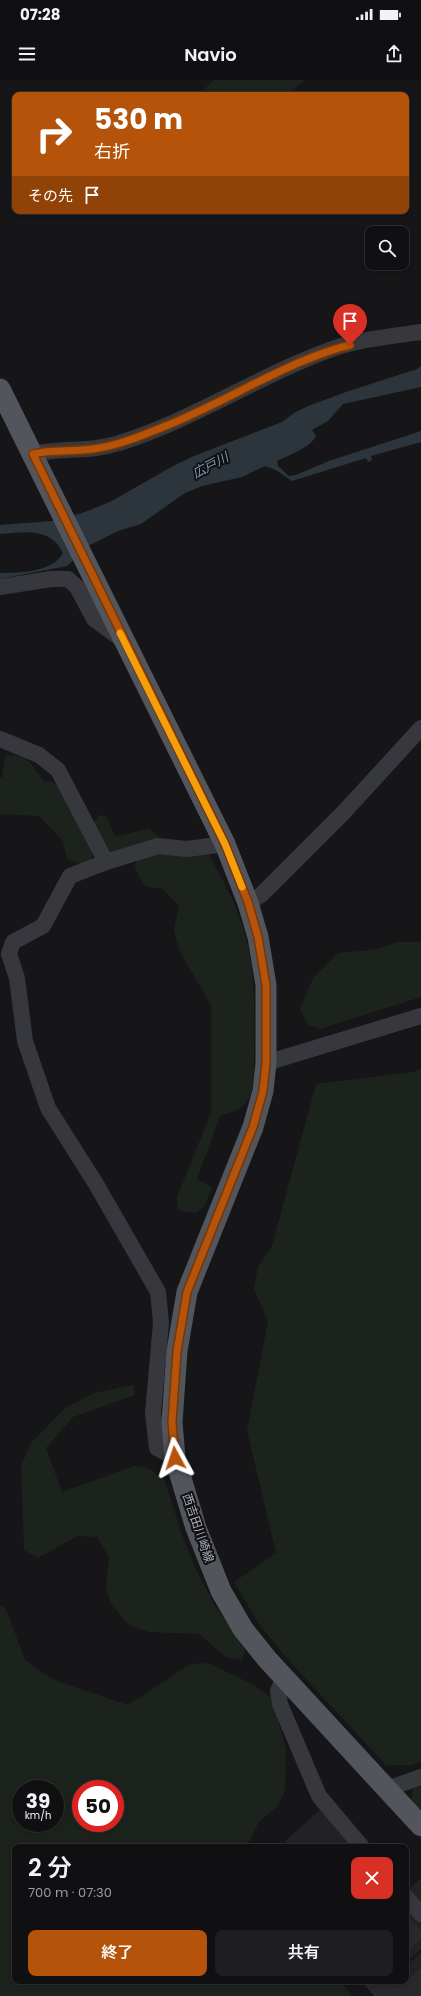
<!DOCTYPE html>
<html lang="ja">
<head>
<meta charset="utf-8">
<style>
  :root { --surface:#101012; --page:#1e1e20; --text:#f1f3f6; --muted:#9c9d9f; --line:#303032; --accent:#b45309 }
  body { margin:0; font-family:Poppins,"Noto Sans JP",sans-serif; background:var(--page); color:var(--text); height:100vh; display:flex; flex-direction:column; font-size:15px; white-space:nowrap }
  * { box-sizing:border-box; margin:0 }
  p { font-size:13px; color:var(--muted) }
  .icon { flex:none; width:22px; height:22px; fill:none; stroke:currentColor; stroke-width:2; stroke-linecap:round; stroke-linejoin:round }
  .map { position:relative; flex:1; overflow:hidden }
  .drawer { position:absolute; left:12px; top:1764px; width:397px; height:140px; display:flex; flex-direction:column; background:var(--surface); border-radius:8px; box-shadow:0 2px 6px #0003,0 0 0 1px var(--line) }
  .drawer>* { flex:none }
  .guide { position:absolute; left:12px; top:12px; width:397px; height:122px; border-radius:8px; box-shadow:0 2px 6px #0003,0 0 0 1px var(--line); background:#b45309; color:#fff; overflow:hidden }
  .fabs { position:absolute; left:365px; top:146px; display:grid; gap:8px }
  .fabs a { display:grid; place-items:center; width:44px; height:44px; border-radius:8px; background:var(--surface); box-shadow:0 2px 6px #0003,0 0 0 1px var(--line); font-size:20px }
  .speed { position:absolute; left:12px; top:1700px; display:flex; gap:8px; font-size:20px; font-weight:700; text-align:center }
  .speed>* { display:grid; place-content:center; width:52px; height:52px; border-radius:50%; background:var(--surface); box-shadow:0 2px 6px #0003,0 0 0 1px var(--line); line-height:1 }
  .speed small { font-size:10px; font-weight:400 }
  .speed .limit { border:6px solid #d22; background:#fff; color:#111 }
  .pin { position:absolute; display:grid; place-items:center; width:34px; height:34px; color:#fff; margin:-41px -17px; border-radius:50% 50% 50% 0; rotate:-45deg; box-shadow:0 0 4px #0007 }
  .pin .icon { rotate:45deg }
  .me { position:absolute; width:44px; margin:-22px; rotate:355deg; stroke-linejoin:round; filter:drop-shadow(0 0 3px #0008) }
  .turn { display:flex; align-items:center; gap:14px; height:84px; padding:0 16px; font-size:18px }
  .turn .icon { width:52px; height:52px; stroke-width:2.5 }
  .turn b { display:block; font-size:28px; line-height:34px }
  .then { display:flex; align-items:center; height:38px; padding:0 16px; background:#0003; gap:8px; font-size:15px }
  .round { display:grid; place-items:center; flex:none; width:42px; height:42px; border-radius:8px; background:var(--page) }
  .summary { display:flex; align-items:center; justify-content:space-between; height:68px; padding:0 16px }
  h1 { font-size:24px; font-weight:600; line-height:30px }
  .primary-button { display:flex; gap:8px; margin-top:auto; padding:8px 16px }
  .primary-button a { flex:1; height:46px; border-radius:8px; background:var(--accent); color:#fff; font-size:16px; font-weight:600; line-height:46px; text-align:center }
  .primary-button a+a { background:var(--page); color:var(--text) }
  .status { display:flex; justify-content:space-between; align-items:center; height:28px; padding:0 20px; background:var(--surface); direction:ltr }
  .status svg { height:11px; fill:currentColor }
  header { display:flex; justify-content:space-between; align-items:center; height:52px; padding:0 16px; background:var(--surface); font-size:18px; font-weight:600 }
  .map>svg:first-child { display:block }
  .built { fill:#222225 }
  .green { fill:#1c231d; fill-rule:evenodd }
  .water { fill:#2c353c }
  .building { fill:#29292c; stroke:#303034 }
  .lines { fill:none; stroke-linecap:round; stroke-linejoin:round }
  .minor { stroke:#37383d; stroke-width:16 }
  .major { stroke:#53555c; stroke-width:21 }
  .route-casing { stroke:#753606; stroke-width:10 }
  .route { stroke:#b45309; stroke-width:7 }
  .slow { stroke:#f59e0b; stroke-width:7 }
  .labels { text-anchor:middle; stroke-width:4; stroke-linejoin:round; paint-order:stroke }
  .street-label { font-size:12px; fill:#a8adb8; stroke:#111113 }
  .water-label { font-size:13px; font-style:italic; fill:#7f9bb3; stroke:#111113 }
</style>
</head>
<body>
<div class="status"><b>07:28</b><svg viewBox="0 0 49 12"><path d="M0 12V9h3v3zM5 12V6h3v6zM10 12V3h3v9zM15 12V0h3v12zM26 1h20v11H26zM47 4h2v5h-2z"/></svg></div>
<header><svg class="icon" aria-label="menu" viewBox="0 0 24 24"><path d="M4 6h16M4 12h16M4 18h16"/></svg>Navio<svg class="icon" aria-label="share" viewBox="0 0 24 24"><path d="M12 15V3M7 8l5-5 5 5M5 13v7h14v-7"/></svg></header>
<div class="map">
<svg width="421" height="1916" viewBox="0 0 421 1916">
  <rect width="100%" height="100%" fill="#161618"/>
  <path class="built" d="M322,1728L355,1767H290L285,1761Z
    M421,1798V1827L407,1811Z
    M406,1826L421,1843V1869L406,1883Z
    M421,1872V1916H373L389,1901H406V1886Z"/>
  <path class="green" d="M214,0H305L286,15H198Z
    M5,675C33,675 29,685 45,702H53L63,711L93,771L91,778L83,784L67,779L63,761L39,736L0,734V698H2Z
    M99,735L107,737L115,757L149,748L158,756L155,762L115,775L104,771L94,742Z
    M157,771L208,773C222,798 236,823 244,851C255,889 255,932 254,972C254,984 255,1010 248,1020C242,1030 231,1032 220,1036L197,1099L212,1107L205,1126L196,1133L178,1130L177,1117L211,1033V925L179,870L174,850L179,826L163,809L145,806L134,787L139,776Z
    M398,862H421V917L320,949L307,944L300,929L313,898L338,873L372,870Z
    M421,989V1682L411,1685H386L291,1583L258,1543L234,1502L276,1473L247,1350L268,1241L254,1209L258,1187L272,1166L316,1004L413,992Z
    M133,1305L135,1315L73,1337L46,1368L62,1412L134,1386L150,1389L165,1401L182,1455L196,1490L214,1524L243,1565L245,1572L242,1580L226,1577L199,1554L149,1552L129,1545L111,1524L106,1507L109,1477L97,1457L77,1456L38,1478L24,1470L21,1386L31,1363L65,1328L94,1313Z
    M0,1524L6,1529L25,1580L54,1600L128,1625L190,1584L208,1583L254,1605L272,1618L286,1670L285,1710L279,1725L259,1742L246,1767H15V1901H340L353,1916H0ZM21,1709H55V1743H21ZM81,1709H115V1743H81Z
    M421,1706V1733L411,1721L413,1709Z"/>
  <path class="water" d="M421,286V307L343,324L328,341L312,350L316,356C310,368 289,375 277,381L278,386L289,396L296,395L329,381L421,351V362L371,376L372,380L368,382L366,378L292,401L276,390L265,386L242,397L202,406L185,413L141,444L118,451L88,466L67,486L0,499V493C20,493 53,492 63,473C50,447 26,452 0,454V445L52,441L82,433L110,422L173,386L194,376L282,342L294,333L308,326L346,312L417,289Z"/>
  <path class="building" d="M406,1835L421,1852V1858L406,1871Z
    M421,1889V1916H375L362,1901H408Z"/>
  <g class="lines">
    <path class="minor" d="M33,374C62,367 89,373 119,363C194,340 261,294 335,268C362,259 393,256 421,252
      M0,507L51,499H68L77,507L94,539L124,561
      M0,659L39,675L58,690L106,782
      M248,823L261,815L344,732L421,648
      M266,983L421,936
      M175,1378L157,1368L153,1333L161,1243L158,1212L96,1104L48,1028L25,961L17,898L9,874L13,862L43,846L70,796L106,782L158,766L187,769L225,764
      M284,1597L278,1611L280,1624L319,1716L362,1767
      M387,1709L421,1697
      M406,1817L421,1834"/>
    <path class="major" d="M0,309L225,764L248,823L258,857L266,905V983L263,1011L253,1047L187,1212L177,1271L172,1342L175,1378L196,1448L221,1511L243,1549L267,1579L421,1746"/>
  </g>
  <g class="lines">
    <defs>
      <path id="route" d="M175,1378L172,1342L177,1271L187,1212L253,1047L263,1011L266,983V905L258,857L248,822L225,764L33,374C53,369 73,372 93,369C117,366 141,356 163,347C209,329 252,303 298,283C315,276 332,269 350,265"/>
    </defs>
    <use href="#route" class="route-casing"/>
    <use href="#route" class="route"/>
    <path class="slow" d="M120,553L225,764L242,807"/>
  </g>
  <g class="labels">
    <g class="street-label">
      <text transform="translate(198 1448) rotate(71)" y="4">西吉田川崎線</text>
    </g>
    <g class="water-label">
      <text transform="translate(210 385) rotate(-28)" y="5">広戸川</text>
    </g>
  </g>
</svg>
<div class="fabs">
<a><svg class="icon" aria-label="search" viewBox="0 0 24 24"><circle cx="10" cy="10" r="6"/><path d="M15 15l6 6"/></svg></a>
</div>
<div class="speed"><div>39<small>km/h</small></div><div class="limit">50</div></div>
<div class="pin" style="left:350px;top:265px;background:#d93025"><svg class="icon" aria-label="arrive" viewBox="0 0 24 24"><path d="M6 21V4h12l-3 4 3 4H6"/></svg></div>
<svg class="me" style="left:175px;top:1378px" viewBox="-20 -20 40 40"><path d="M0-17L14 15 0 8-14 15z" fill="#b45309" stroke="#fff" stroke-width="4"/></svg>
<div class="guide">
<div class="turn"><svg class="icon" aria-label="right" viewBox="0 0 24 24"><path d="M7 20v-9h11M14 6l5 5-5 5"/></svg><div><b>530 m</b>右折</div></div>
<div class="then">その先<svg class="icon" aria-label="arrive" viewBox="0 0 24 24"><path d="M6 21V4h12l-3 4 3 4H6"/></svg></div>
</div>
<section class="drawer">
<div class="summary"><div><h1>2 分</h1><p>700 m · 07:30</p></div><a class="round" style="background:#d93025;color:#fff"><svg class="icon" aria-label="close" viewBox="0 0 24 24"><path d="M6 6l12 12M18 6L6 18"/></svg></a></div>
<div class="primary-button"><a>終了</a><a>共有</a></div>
</section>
</div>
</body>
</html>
